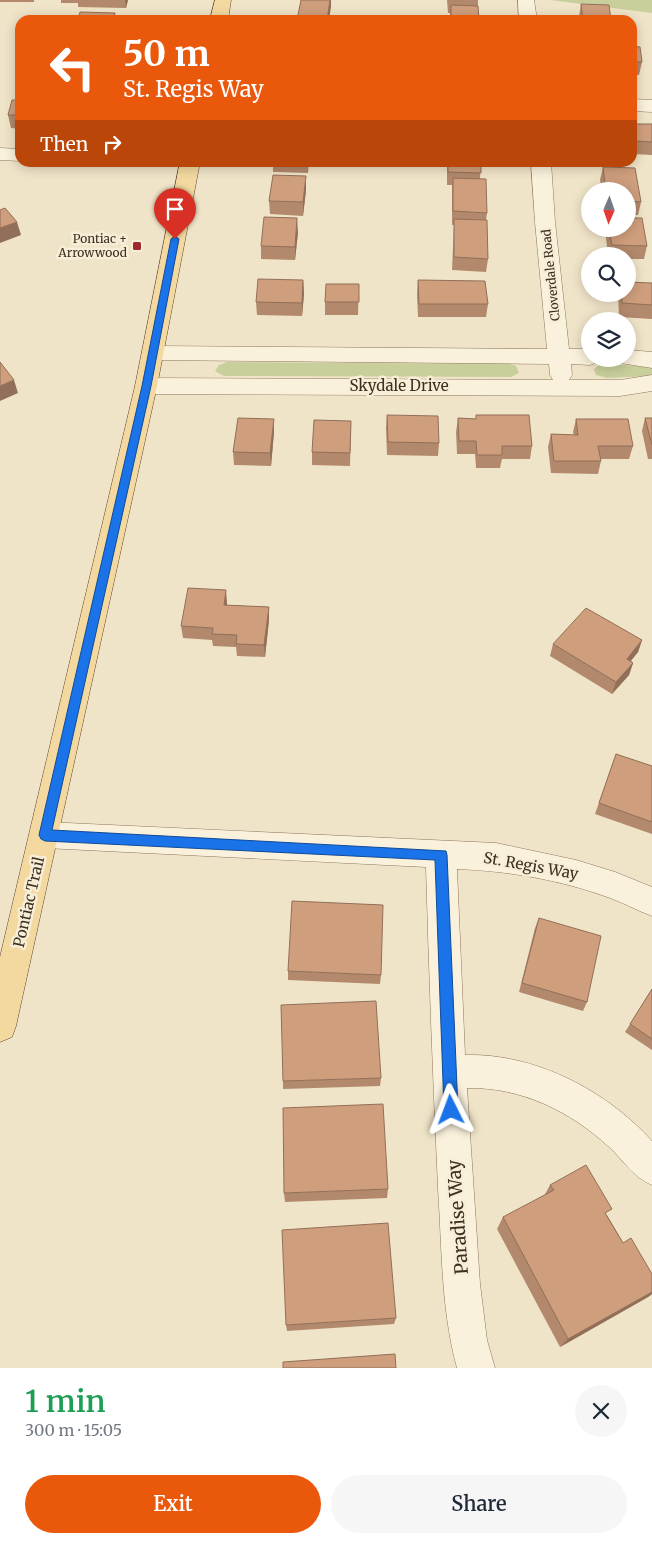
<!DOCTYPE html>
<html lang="en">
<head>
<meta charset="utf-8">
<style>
  :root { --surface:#fff; --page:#f6f6f7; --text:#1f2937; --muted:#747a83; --accent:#ea580c }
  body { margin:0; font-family:Merriweather,serif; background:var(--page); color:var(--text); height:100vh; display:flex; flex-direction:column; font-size:19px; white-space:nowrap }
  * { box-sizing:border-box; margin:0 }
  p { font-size:16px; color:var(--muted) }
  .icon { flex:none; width:28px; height:28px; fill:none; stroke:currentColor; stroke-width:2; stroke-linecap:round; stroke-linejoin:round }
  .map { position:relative; height:1368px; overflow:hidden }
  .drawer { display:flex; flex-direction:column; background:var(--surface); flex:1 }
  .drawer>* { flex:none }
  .banner { position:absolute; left:15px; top:15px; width:622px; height:152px; border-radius:15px; box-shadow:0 2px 12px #0003; background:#ea580c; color:#fff; overflow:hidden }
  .needle { width:32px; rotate:182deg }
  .fabs { position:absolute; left:581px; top:182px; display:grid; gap:10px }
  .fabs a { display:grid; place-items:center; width:55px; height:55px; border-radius:50%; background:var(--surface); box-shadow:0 2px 12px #0003; font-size:25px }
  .pin { position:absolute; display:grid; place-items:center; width:42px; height:42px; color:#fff; margin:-51px -21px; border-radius:50% 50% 50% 0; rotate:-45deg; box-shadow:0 0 5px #0007 }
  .pin .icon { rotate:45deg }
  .me { position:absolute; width:55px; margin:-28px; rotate:357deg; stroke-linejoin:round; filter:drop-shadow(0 0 4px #0008) }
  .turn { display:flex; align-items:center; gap:18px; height:105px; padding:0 25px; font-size:22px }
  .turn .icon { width:65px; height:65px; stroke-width:2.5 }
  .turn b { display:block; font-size:35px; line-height:42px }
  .then { display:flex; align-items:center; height:48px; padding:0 25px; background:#0003; gap:10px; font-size:19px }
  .round { display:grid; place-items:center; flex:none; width:52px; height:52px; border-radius:26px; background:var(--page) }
  .head { display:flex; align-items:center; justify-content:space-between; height:85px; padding:0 25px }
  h1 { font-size:30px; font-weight:600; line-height:38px; color:#1e9e55 }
  .primary-button { display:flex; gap:10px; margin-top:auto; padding:10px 25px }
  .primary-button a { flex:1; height:58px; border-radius:30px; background:var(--accent); color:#fff; font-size:20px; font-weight:600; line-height:58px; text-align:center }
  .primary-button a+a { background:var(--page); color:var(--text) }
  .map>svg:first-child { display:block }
  .green { fill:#c9cf9b }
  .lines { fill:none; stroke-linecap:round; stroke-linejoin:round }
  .minor-casing { stroke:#8d765c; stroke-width:1 }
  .major-casing { stroke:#5b4430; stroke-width:1 }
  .minor { fill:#faf1dc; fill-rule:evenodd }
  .major { fill:#f3d9a0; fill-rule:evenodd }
  .wall { fill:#b2896c }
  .shaded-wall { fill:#916f58 }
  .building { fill:#cf9f7d; stroke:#916f58 }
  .route { fill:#1a73e8; stroke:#114b97 }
  .poi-dot { fill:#9e2a2b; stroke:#f7eed8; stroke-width:2 }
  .labels { text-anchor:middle; stroke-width:5; stroke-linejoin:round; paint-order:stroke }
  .far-poi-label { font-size:12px; fill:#3d2e20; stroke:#f7eed8; text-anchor:end }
  .far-street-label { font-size:12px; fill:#3d2e20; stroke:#f7eed8 }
  .street-label { font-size:15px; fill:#3d2e20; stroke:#f7eed8 }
  .near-street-label { font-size:18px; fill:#3d2e20; stroke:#f7eed8 }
</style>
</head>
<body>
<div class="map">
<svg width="652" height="1368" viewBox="0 0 652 1368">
  <rect width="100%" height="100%" fill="#f0e4c8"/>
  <path class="green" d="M550,0H652V13Z
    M227,362L510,364L516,366L519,373L511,377L232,376H224L215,371L219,365Z
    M608,364L652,367V376L607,378L596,375L594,369L599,365Z"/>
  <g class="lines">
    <defs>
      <path id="minor" d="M518,0H534L537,20H519Z
        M632,99L652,100V112L632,111Z
        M0,148L20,149V161L0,160Z
        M531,162H551L555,222L569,349H590V359H600L598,362L590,365L571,364L572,375L569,380H620L652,375V391L620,396L146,394L138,392L135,386L138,380L146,378L553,380L550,375L549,364L153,360L145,358L142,353L145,348L153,346L547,349L535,222Z
        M628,350L652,352V368L620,363L617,359H628Z
        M45,822L496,843L576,860L615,872L652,887V916C638,911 624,903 610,898C561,880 509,871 457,869L465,1055C534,1053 606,1090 652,1141V1185C634,1178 624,1161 609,1147C570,1111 521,1087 467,1088L480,1284L487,1340L495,1368H457C441,1310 442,1248 438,1188C433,1081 429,974 426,867L45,848L34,844L30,835L34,826Z"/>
      <path id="major" d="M215,0H231L228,20H210Z
        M180,162H200L157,386L16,1026L12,1037L0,1042V957L135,386Z"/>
    </defs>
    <use href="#minor" class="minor-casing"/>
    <use href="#major" class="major-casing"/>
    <use href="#minor" class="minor"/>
    <use href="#major" class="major"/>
  </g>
  <path class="wall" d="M0,0H34V2H0Z
    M61,0H128L126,8L78,7V3H61Z
    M447,0H478V6L479,20H450V13H448Z
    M581,4L611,20H580L579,17Z
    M632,46L642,62L639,75H632Z
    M20,100V129L11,128L8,115Z
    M632,124L652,142V155L632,154Z
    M273,162H309L308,173L273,172Z
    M447,162H481L480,178L487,213L486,220L488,259L486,272L452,270L454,225H452V185H447Z
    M603,167L641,202L638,215H628V191H602L600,180Z
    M306,176V190L303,216L270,214L269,201Z
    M605,229H628L647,246L644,259H628V256H608Z
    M298,232L295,260L261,259V246Z
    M303,280L304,294L302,316L257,315L256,302Z
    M418,280L488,304L486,317H418L417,294Z
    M652,283V319L619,317L618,294H628Z
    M359,284L358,315H325V302Z
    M387,415L439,443L438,456L387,455L386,428Z
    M476,415L532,446L530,459H502L500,468H476L475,454H457L456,432L458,418L476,419Z
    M645,418H652V459H648L642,431Z
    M576,419L633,446L629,459H600L601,461L598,474L551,473L548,447L551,434L574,435L573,432Z
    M351,421L350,466L312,465V452Z
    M274,432L271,466L234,465L233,452Z
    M227,603V605L269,607V620L265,657L237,656L236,647L213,646L212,640L183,638L181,626Z
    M642,640L638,652L631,661L633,663L629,675L612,694L550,656L553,644Z
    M616,754L652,766V834L595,814Z
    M539,918L587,1002L583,1011L519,992L535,928Z
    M288,971L381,975L380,984L288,980Z
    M652,989V1050L625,1032Z
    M381,1078L380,1086L283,1089V1081Z
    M550,1185L607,1215L652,1292V1294L648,1297L560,1347L497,1229L503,1217L544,1196Z
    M388,1189L387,1198L285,1202L284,1193Z
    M396,1318L394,1324L287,1331L286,1325Z"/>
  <path class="shaded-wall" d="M125,0H128L126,8Z
    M330,0H331V7L329,20H327Z
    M306,176V190L303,216V202Z
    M297,218L298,232L295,260V247Z
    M17,222L21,235L0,243V228Z
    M303,280L304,294L302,316V303Z
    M14,380L18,393L0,401V386Z
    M274,419V432L271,466L270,453Z
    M226,590L227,603L225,617L224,605Z
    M269,607V620L265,657L264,645Z
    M642,640L638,652L623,670L627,659Z
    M633,663L629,675L612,694L616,682Z
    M652,1292V1294L648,1297L560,1347L568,1339Z"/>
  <path class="building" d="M301,0H330L327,20H297Z
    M581,4L609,5L611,20H583Z
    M451,5L478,6L479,20H451Z
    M80,12L115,13L113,20H78Z
    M632,46L640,47L642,62H632Z
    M12,100H20V115H8Z
    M632,124H652V142L632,141Z
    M448,162H481V173L448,172Z
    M603,167L635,168L641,202L628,201V191H606Z
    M273,175L306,176L303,202L269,201Z
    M453,178L486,179L487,213L453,211Z
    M5,208L17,222L0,228V210Z
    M264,217L297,218L295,247L261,246Z
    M628,218H642L647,246L612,245L609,229H628Z
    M454,219L487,220L488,259L454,257Z
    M258,279L303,280L302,303L256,302Z
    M418,280L485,281L488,304H419Z
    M628,282L652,283V305L622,303V294H628Z
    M326,284H359V302H325Z
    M0,362L14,380L0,386Z
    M387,415L438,416L439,443L388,442Z
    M476,415H529L532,446H502V455H477L476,441H459L458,418L476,419Z
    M238,418L274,419L270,453L233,452Z
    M645,418H652V445Z
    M576,419H628L633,446H598L601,461H554L551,434L578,435Z
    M314,420L351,421L350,453L312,452Z
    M188,588L226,590L224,605L269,607L264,645L236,644L237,635L212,634L213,628L181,626Z
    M586,608L642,640L627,659L633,663L616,682L553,644Z
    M616,754L652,766V822L599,803Z
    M292,901L383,905L381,975L288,971Z
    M539,918L601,936L587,1002L522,983Z
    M652,989V1039L630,1024Z
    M376,1001L381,1078L283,1081L281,1005Z
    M383,1104L388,1189L284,1193L283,1108Z
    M586,1165L612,1209L605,1213L623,1243L631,1238L652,1274V1292L568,1339L503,1217L554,1190L550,1185Z
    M388,1223L396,1318L286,1325L282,1230Z
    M395,1354L396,1368H283V1362Z"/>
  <path class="route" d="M175,236L179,239L151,386L52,830L446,851L447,855L458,1110L456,1115L451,1117L446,1115L444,1110L435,860L45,841L41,839L39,835L142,386L171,239Z"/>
  <rect class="poi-dot" x="132" y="241" width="10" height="10" rx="2.5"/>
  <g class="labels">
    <g class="far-poi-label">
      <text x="127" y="243">Pontiac +<tspan x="127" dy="14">Arrowwood</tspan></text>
    </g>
    <g class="far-street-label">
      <text transform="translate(551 275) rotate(-96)" y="4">Cloverdale Road</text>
    </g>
    <g class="street-label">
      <text x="399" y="391">Skydale Drive</text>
      <text transform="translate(531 866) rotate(10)" y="5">St. Regis Way</text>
      <text transform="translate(29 902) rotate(-77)" y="5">Pontiac Trail</text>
    </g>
    <g class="near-street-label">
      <text transform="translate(458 1217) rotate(-94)" y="6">Paradise Way</text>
    </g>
  </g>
</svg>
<div class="fabs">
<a><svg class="needle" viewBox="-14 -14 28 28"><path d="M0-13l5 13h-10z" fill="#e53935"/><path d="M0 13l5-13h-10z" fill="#747a83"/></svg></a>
<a><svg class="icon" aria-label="search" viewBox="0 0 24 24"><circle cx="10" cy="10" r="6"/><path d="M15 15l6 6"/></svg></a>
<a><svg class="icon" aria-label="layers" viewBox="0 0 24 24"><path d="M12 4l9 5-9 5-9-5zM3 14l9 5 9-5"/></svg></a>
</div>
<div class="pin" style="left:175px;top:239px;background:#d93025"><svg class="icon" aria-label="arrive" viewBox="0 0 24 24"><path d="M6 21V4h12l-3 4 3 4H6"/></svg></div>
<svg class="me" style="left:451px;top:1110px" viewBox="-20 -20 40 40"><path d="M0-17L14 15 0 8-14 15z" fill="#1a73e8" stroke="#fff" stroke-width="4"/></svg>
<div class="banner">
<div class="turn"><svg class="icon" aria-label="left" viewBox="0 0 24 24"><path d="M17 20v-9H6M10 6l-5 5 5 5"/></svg><div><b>50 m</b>St. Regis Way</div></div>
<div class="then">Then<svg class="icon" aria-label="right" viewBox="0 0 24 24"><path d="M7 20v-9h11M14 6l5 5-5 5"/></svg></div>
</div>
</div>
<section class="drawer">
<div class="head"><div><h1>1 min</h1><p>300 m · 15:05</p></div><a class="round"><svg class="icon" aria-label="close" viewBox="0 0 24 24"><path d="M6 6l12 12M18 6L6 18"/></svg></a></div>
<div class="primary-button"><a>Exit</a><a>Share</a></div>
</section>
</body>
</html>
